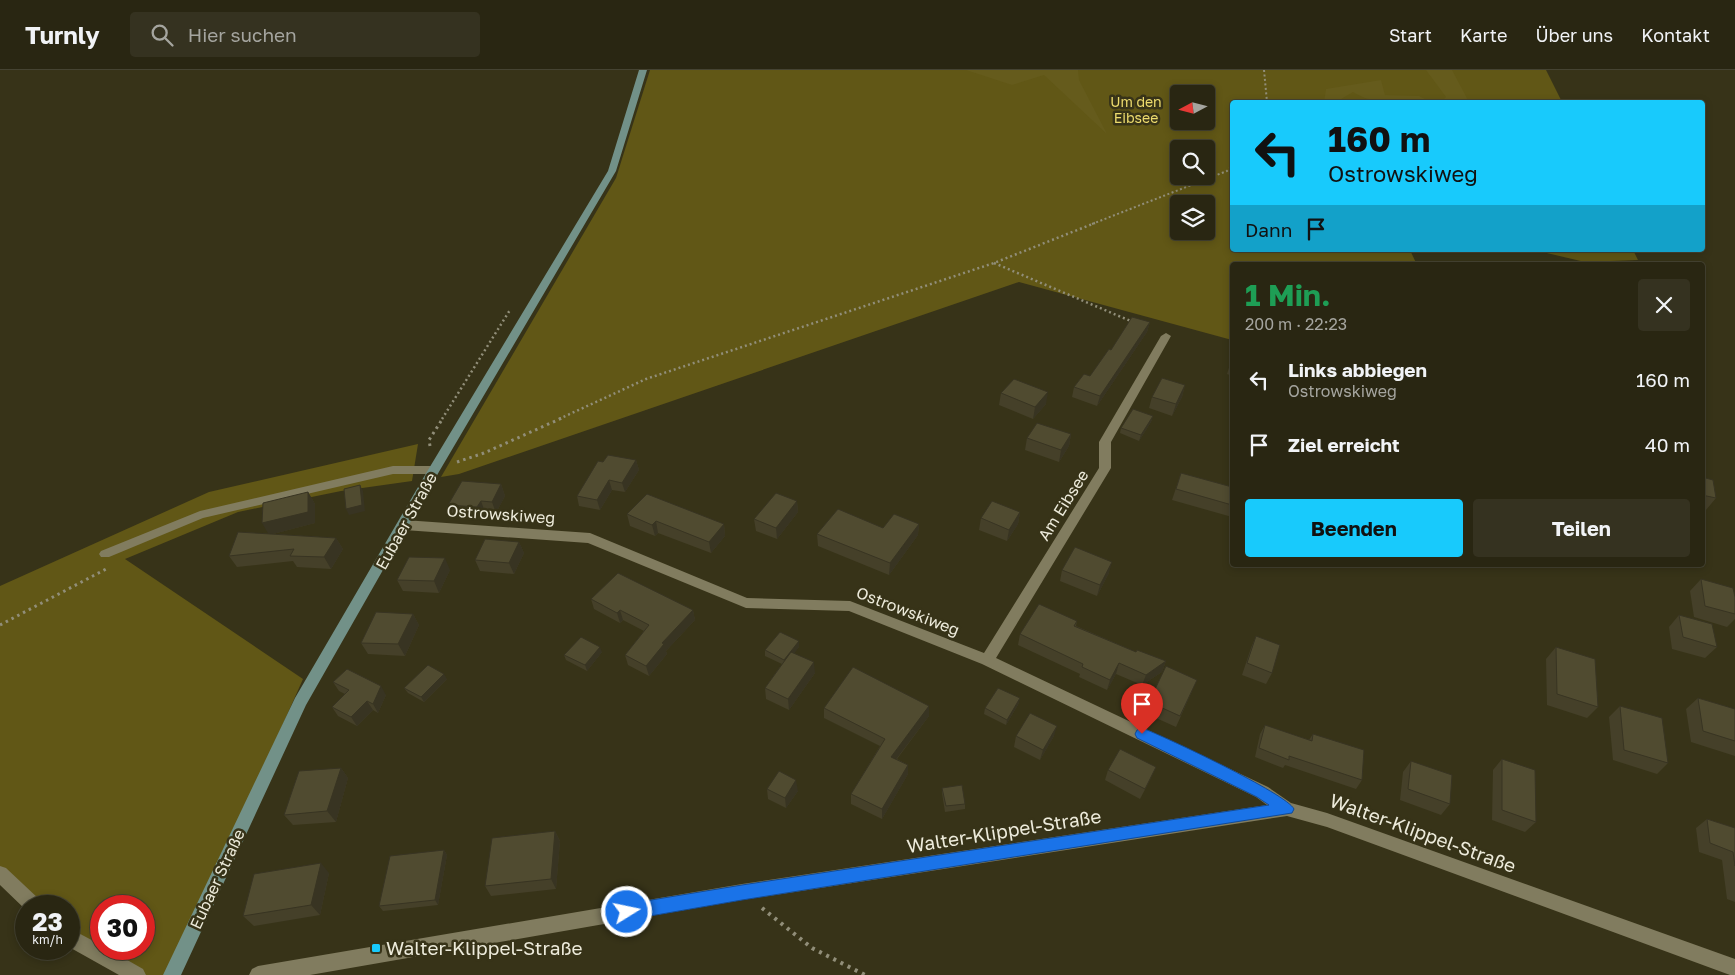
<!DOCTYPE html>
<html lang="de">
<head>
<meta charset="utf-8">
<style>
  :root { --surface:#292612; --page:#353220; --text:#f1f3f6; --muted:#a5a59f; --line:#454332; --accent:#18cafc }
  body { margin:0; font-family:"Golos Text",sans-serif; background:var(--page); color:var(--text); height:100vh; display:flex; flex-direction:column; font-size:19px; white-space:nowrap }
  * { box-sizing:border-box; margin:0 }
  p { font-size:16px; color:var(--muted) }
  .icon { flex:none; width:28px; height:28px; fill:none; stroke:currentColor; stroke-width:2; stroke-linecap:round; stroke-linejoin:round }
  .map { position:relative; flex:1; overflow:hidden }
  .details { position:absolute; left:1230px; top:192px; width:475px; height:305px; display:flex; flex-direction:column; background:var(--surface); border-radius:5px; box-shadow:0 2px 8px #0003,0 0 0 1px var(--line) }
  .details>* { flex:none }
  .hud { position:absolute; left:1230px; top:30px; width:475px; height:152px; border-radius:5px; box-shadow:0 2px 8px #0003,0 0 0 1px var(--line); background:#18cafc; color:#111; overflow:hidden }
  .needle { width:32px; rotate:263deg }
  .tools { position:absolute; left:1170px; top:15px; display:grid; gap:10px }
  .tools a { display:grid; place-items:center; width:45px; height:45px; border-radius:5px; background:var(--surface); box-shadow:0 2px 8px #0003,0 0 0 1px var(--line); font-size:25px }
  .speed { position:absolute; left:15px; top:825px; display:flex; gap:10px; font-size:25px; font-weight:700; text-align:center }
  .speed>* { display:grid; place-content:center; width:65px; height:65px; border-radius:50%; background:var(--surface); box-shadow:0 2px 8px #0003,0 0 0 1px var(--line); line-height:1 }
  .speed small { font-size:12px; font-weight:400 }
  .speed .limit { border:8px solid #d22; background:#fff; color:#111 }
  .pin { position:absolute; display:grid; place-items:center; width:42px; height:42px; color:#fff; margin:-51px -21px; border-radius:50% 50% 50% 0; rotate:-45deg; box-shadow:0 0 5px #0007 }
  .pin .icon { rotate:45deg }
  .me { position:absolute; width:55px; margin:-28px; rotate:80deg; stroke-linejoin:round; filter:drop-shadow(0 0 4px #0008) }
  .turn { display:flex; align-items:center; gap:18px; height:105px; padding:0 15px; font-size:22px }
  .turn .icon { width:65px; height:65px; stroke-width:2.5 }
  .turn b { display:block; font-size:35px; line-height:42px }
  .then { display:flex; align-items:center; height:48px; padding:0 15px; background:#0003; gap:10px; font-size:19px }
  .round { display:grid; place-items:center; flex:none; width:52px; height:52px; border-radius:5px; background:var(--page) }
  .headline { display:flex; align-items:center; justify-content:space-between; height:85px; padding:0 15px }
  h1 { font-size:30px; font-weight:700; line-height:38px; color:#1e9e55 }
  .button { display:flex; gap:10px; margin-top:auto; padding:10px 15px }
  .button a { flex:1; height:58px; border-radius:5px; background:var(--accent); color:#111; font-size:20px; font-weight:700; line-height:58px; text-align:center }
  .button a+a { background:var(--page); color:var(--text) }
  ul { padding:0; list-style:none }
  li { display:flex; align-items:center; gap:15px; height:65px; padding:0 15px }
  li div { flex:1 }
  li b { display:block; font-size:19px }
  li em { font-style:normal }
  header { display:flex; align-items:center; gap:30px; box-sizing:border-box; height:70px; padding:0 25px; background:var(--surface); border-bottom:1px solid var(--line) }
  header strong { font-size:24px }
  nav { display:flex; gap:28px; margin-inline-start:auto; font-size:18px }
  .search { width:350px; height:45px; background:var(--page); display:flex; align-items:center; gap:12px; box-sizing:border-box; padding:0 18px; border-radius:5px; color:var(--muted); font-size:19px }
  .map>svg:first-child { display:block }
  .green { fill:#615716; fill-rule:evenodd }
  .forest { fill:#655b1c }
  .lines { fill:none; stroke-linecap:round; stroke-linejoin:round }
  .path-far3 { stroke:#918e79; stroke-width:2; stroke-dasharray:2 2.5; stroke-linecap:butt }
  .path-far2 { stroke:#918e79; stroke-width:2.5; stroke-dasharray:2 3; stroke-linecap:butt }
  .path-far1 { stroke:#918e79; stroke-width:3; stroke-dasharray:2.5 4; stroke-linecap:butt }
  .path { stroke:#918e79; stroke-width:4; stroke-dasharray:3 5; stroke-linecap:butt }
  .lane { fill:#817c5f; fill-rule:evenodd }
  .street { fill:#817c5f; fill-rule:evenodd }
  .secondary { fill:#729188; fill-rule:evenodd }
  .wall { fill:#454029 }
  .shaded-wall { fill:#383422 }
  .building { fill:#504b30; stroke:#383422 }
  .route { fill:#1a73e8; stroke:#114b97 }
  .poi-dot { fill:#18cafc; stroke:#373318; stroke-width:2 }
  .labels { text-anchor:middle; stroke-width:5; stroke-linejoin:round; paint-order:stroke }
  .far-park-label { font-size:14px; fill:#eedc6d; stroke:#373318 }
  .street-label { font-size:16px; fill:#edebdb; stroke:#373318 }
  .near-street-label { font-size:19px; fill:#edebdb; stroke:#373318 }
  .near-poi-label { font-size:19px; fill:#edebdb; stroke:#373318; text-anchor:start }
</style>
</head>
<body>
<header>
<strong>Turnly</strong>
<div class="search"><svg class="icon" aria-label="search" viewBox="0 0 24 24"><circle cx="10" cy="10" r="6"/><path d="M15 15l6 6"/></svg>Hier suchen</div>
<nav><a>Start</a><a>Karte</a><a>Über uns</a><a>Kontakt</a></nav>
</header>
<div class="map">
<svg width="1735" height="905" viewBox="0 0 1735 905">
  <rect width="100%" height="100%" fill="#373318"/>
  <path class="green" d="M650,0H1546L1562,32H1232V180H1410L1417,195H1232V270L1019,212L459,404L441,407L616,108ZM1179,24H1206V51H1179ZM1179,79H1206V106H1179ZM1179,134H1206V161H1179Z
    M1534,180H1633L1638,190L1585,192Z
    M418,374L412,411L341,421L238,442L125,489L303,609L171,905H141L117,889L69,864V836H38L0,801V516L209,422ZM101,836H144V879H101Z"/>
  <path class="forest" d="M966,0H1078L1079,10L1107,64L1044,5L1012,15Z
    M1426,0H1452L1469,32H1441L1446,27Z
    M1381,10L1385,25L1419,26L1431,32C1405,33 1376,37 1353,22L1336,32H1324L1326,19Z"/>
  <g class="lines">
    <path class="path-far3" d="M1264,0L1267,32
      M1092,154L1227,101L1232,96"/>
    <path class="path-far2" d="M994,193L1133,252
      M442,349L510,240
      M559,349L646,309L994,193L1095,153"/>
    <path class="path-far1" d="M430,376L429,370L443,348
      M457,392L484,383L562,348
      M0,555L108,498"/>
    <path class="path" d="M762,838L812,878L865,905"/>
    <path class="lane" d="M393,396H434L439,400L434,404H393L203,448L109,487H101L99,484L101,481L200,441Z"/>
    <path class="street" d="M1166,263L1171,266L1111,372V398L996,588L1268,717L1291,733L1327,743L1735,889V905H1730L1327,757L1287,746L742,830L310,905H249L252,899L258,896L742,814L1267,735L1256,727L982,594L849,541L746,538L588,473L404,460L400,458L398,455L400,452L404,450L590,463L747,528L850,531L984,583L1099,398V372L1161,266Z
      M0,796L6,798L40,830L42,836H26V840L0,815Z
      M69,858L101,875V879H108L143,899L146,905H119L69,877Z"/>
    <path class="secondary" d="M639,0H647L616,101L440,400L306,635L181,905H163L295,628L428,400L608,101Z"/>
  </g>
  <path class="wall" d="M1150,252L1147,262L1097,336L1072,327L1074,317L1090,306L1111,280Z
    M1232,288V306L1227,304Z
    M1185,315L1182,327L1172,346L1149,338L1152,327Z
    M1001,323L1046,334L1033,349L999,335Z
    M1153,346L1151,352L1139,371L1120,363L1121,358Z
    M1071,364L1069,376L1059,392L1025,380L1027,368Z
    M636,390L639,400L625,422L612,420L600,440L579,436L577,426L603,392Z
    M1181,403L1232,417V447L1172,430Z
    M1702,407L1716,428L1706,440L1702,439Z
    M501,414L505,426L496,443L485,442L482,449L453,447L448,435Z
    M308,422L315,434V453L273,464L336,468L343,479L331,499L297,497L293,491L237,497L229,486L269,464Z
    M797,431L798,442L777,469L756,461L754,449Z
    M1020,442L1018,454L1007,471L979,460L981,448Z
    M627,444L724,454L725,466L711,483L658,463L655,466L630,456Z
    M919,454L918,465L889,505L818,476L817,464Z
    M519,472L524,483L514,504L480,501L475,490Z
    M1649,495H1662L1659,498Z
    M450,500L439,523L403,521L397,510Z
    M1062,500L1109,503L1097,526L1060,511Z
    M1701,509L1735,527V549L1727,557L1694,547L1690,521Z
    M591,529L693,540L695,550L666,581L667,584L649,606L628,595L625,585L644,561L623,550L620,553L594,539Z
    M413,544L419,555L405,586L368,584L361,573Z
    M1679,545L1717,577L1705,588L1672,579L1669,557Z
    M1077,551L1076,556L1136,582L1166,591L1162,602L1142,615L1116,604L1107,620L1079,607L1080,604L1018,575L1020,564Z
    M1256,566L1272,603L1266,614L1242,605L1251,578Z
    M799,577L794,583L815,603L789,640L766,629L765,618L782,594L765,586V580Z
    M1556,577L1598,637L1587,648L1547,635L1546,589Z
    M602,582L587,601L566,590L564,585Z
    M447,609L424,632L408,623L404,618Z
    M333,612L386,625L378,643L373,640L357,656L338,646L332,637L345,624L339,621Z
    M1192,621L1176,657L1145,643L1149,632Z
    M1698,628L1735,639V686L1691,672L1686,639Z
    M1019,633L1006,655L984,644L985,638Z
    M1620,636L1668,693L1657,704L1613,690L1609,647Z
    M824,638L929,646L897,689L908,695V704L882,749L851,734V724L880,676L824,648Z
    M1265,655L1309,670L1313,664L1362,710L1356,719L1285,695L1283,698L1255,687L1260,664Z
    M1016,666H1054L1040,690L1014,677Z
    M1502,689L1536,752L1525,762L1492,750L1493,700Z
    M1411,691L1450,734L1441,745L1400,730L1403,702Z
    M341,698L348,708L336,752L293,755L284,745Z
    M1108,700L1151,708L1140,729L1105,710Z
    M942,718L965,734V739L945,742L942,723Z
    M767,719L798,721L786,738L768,729Z
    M1707,749L1735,758V832L1727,829L1722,790L1699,782L1696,758Z
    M555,761L560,771L556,819L491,826L485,816Z
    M444,780L447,785L438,835L383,841L379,836Z
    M329,803L320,845L254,856L243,846Z"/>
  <path class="shaded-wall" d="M1150,252L1147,262L1097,336L1100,326Z
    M1185,315L1182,327L1172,346L1176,334Z
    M1048,322L1046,334L1033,349L1035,337Z
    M1153,346L1151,352L1139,371L1141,365Z
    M1071,364L1069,376L1059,392L1061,380Z
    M636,390L639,400L625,422L622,413Z
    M609,410L612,420L600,440L597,430Z
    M501,414L505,426L496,443L492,432Z
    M360,415L363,421L365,441L349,445L346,439Z
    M308,422L315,434V453L269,465L262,453Z
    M481,431L485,442L482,449L477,437Z
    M797,431L798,442L777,469L776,458Z
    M1020,442L1018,454L1007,471L1009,460Z
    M656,451L658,463L655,466L652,455Z
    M724,454L725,466L711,483L709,472Z
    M919,454L918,465L889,505L890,493Z
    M336,468L343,479L331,499L324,487Z
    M519,472L524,483L514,504L509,493Z
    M445,488L450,500L439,523L434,511Z
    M1112,492L1109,503L1097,526L1100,515Z
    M620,540L623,550L620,553L617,543Z
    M693,540L695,550L666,581L667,584L649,606L646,596L662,573Z
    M413,544L419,555L405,586L398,574Z
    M799,571V577L785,596L784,590Z
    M600,577L602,582L587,601L585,595Z
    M1166,591L1162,602L1142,615L1146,605Z
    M814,592L815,603L789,640L788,629Z
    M1119,593L1116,604L1107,620L1110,610Z
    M444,604L447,609L424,632L421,627Z
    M381,616L386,625L378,643L373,634Z
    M1020,628L1019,633L1006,655L1007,650Z
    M367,631L373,640L357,656L351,647Z
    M929,636V646L891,696V687Z
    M1057,656L1054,666L1040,690L1043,680Z
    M908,695V704L882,749V739Z
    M341,698L348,708L336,752L327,741Z
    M796,710L798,721L786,738L785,728Z
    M555,761L560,771L556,819L551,809Z
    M444,780L447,785L438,835L435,830Z
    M321,793L329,803L320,845L311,835Z"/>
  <path class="building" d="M1132,247L1150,252L1100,326L1074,317L1084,304L1090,306L1109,279L1111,280Z
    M1162,308L1185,315L1176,334L1152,327Z
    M1014,309L1048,322L1035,337L1001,323Z
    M1133,339L1153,346L1141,365L1121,358Z
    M1037,353L1071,364L1061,380L1027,368Z
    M608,385L636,390L622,413L609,410L597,430L577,426L598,391L603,392Z
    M1181,403L1232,417V435L1176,419Z
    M1702,407L1713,410L1716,428L1702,425Z
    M462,411L501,414L492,432L481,431L477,437L448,435Z
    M360,415L362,435L346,439L344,419Z
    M308,422V442L262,453L263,433Z
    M776,423L797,431L776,458L754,449Z
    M647,424L724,454L709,472L656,451L652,455L627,444Z
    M992,431L1020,442L1009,460L981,448Z
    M838,439L883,458L894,444L919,454L890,493L817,464Z
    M238,462L336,468L324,487L290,486L294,479L229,486Z
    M485,469L519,472L509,493L475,490Z
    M1075,477L1112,492L1100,515L1062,500Z
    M409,487L445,488L434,511L397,510Z
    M618,503L693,540L662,573L664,574L646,596L625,585L649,555L620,540L617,543L591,529Z
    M1701,509L1733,518L1735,527V544L1705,536Z
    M1039,534L1077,551L1074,556L1136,582L1137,580L1166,591L1146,605L1119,593L1110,610L1082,597L1083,594L1020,564Z
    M376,542L413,544L398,574L361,573Z
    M1679,545L1712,554L1717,577L1683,567Z
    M780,562L799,571L784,590L765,580Z
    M1256,566L1280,575L1272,603L1247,593Z
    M581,567L600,577L585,595L564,585Z
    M1556,577L1595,589L1598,637L1557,624Z
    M791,582L814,592L788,629L765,618Z
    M428,595L444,604L421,627L404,618Z
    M1166,596L1197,610L1180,646L1149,632Z
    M853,597L929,636L891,687L908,695L882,739L851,724L885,669L824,638Z
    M347,599L381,616L373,634L367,631L351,647L332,637L349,620L333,612Z
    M998,618L1020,628L1007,650L985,638Z
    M1698,628L1735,639V671L1703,661Z
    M1620,636L1662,648L1668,693L1624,680Z
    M1030,643L1057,656L1043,680L1016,666Z
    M1265,655L1312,671L1313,664L1364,680L1362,710L1289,686V690L1259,678Z
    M1120,679L1156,697L1145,719L1108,700Z
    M1502,689L1535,700L1536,752L1502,740Z
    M1411,691L1452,705L1450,734L1408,719Z
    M341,698L327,741L284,745L299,701Z
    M779,701L796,710L785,728L767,719Z
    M962,715L965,734L946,736L942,718Z
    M1707,749L1735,758V796L1733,782L1710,773Z
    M555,761L551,809L485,816L492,768Z
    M444,780L435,830L379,836L390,786Z
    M321,793L311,835L243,846L254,804Z"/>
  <path class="route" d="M1142,658C1164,666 1287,724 1294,739L1292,743L742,830L627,850L621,848L619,842L621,837L627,834L742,815L1269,735L1257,727L1137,668L1135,664L1137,660Z"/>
  <rect class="poi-dot" x="371" y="873" width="10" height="10" rx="2.5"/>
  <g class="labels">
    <g class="far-park-label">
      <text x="1136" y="37">Um den<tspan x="1136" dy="16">Eibsee</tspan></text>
    </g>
    <g class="street-label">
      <text transform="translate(1063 435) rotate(-58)" y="6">Am Eibsee</text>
      <text transform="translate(501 444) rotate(4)" y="6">Ostrowskiweg</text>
      <text transform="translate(406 451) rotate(-61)" y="6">Eubaer Straße</text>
      <text transform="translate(908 541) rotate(21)" y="6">Ostrowskiweg</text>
      <text transform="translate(217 809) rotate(-65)" y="6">Eubaer Straße</text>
    </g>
    <g class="near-street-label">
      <text transform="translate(1004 761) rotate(-9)" y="7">Walter-Klippel-Straße</text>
      <text transform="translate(1423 763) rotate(20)" y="7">Walter-Klippel-Straße</text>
    </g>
    <g class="near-poi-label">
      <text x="386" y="885">Walter-Klippel-Straße</text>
    </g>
  </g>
</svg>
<div class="tools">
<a><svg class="needle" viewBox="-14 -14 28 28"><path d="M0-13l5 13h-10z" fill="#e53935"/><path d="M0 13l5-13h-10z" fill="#a5a59f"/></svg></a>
<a><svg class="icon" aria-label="search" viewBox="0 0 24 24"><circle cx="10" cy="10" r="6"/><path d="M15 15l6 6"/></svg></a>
<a><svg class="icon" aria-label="layers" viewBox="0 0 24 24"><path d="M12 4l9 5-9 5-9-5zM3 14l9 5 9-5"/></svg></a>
</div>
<div class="speed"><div>23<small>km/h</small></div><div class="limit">30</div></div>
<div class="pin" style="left:1142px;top:664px;background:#d93025"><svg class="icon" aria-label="arrive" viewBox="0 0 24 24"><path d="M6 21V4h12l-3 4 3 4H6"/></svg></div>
<svg class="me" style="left:627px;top:842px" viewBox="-20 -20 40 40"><circle r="17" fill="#1a73e8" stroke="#fff" stroke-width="3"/><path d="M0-11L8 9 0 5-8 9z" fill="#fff"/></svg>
<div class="hud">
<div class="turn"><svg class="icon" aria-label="left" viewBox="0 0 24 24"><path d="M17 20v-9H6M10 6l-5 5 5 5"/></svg><div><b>160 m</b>Ostrowskiweg</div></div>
<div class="then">Dann<svg class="icon" aria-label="arrive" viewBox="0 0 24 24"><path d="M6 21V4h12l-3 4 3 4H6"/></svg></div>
</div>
<section class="details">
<div class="headline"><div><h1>1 Min.</h1><p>200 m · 22:23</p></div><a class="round"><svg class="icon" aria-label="close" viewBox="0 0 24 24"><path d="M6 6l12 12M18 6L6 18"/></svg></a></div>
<ul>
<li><svg class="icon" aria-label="left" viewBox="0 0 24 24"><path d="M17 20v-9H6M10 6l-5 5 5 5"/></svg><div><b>Links abbiegen</b><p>Ostrowskiweg</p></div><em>160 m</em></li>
<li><svg class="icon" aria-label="arrive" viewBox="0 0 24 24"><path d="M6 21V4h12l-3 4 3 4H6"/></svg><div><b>Ziel erreicht</b></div><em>40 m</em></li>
</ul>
<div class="button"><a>Beenden</a><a>Teilen</a></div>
</section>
</div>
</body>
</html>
